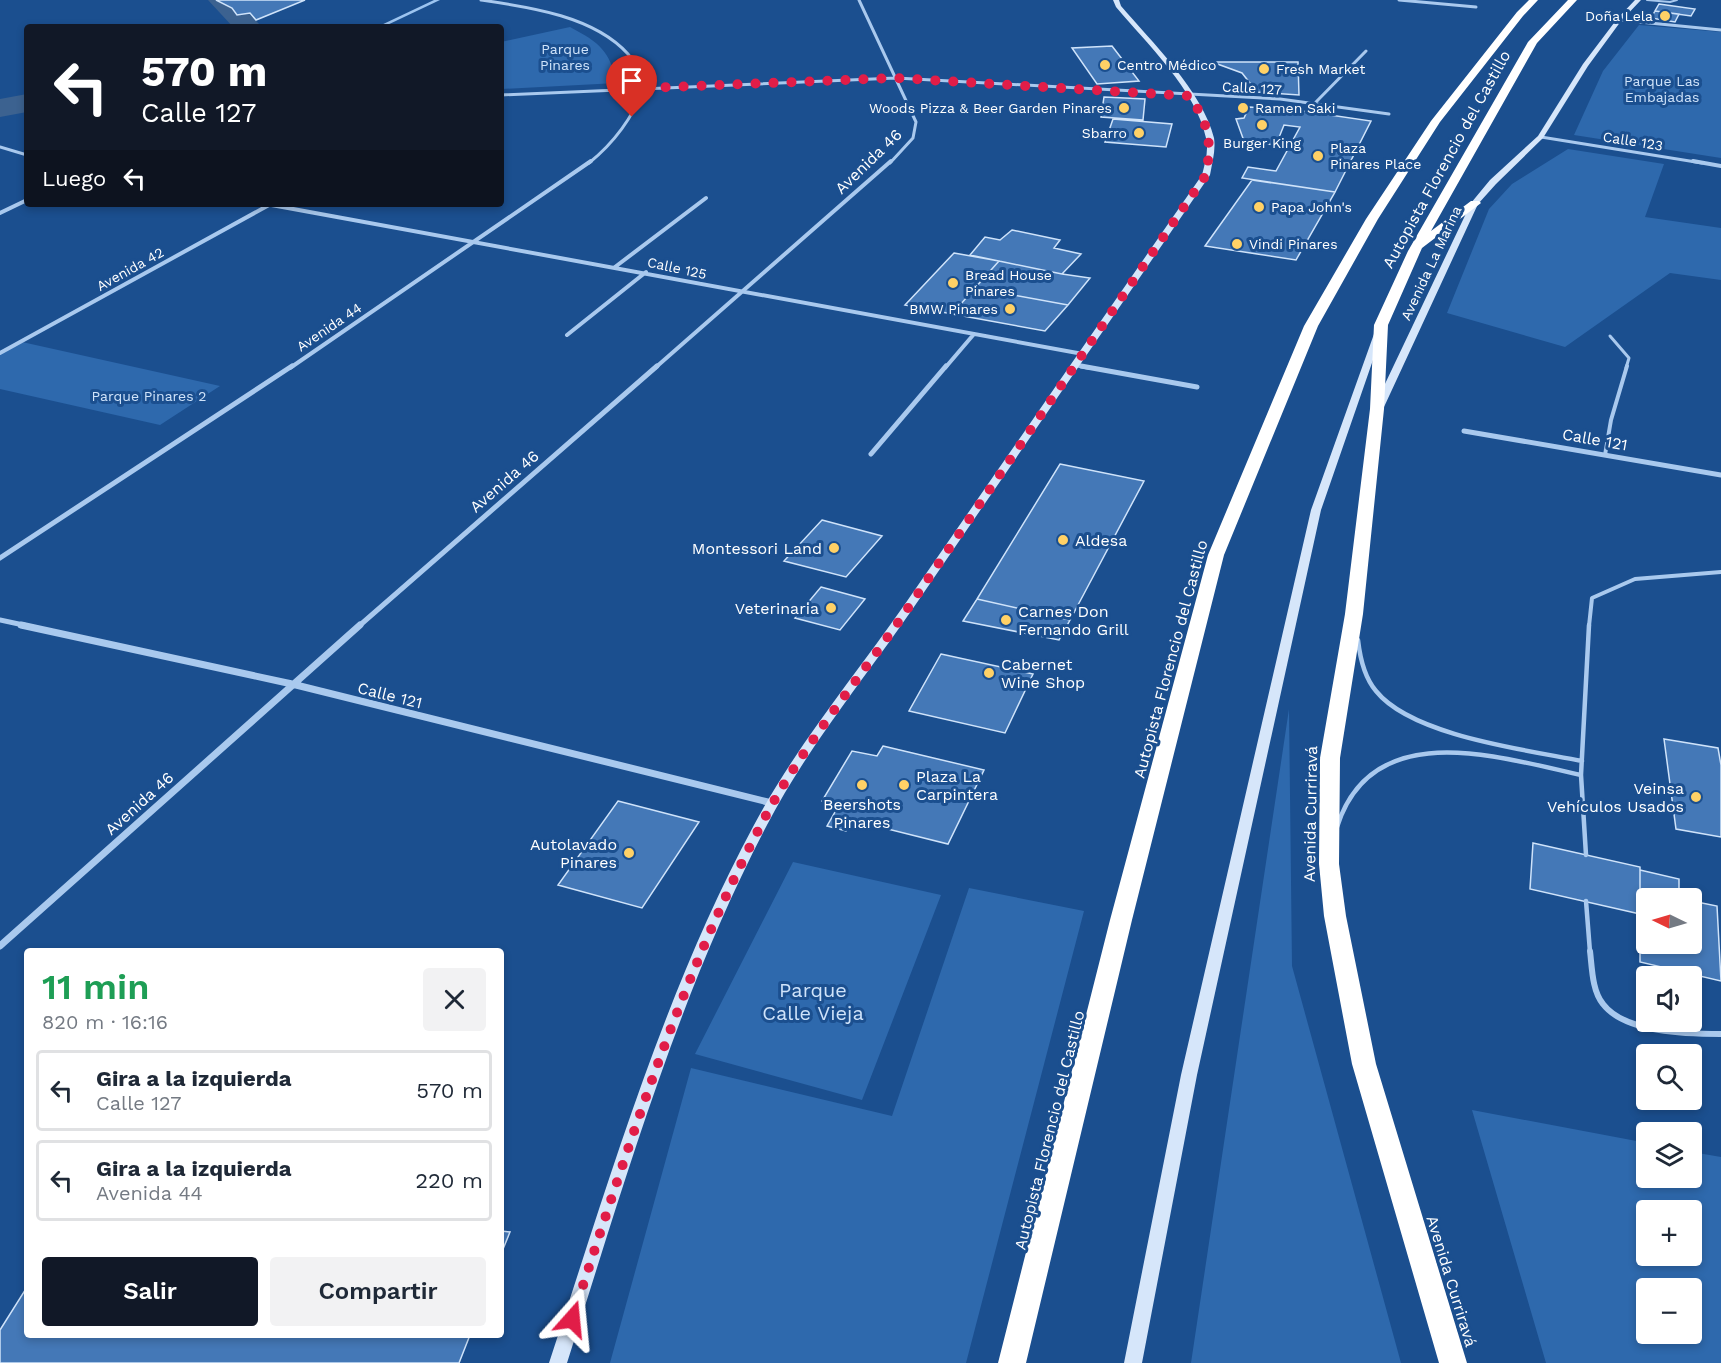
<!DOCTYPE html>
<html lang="es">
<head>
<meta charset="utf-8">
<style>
  :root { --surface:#fff; --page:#f2f2f3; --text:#1f2937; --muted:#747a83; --line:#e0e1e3; --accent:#111827 }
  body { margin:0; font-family:"Work Sans",sans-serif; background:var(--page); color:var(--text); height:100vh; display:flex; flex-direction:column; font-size:22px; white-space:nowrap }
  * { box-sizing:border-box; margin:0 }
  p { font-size:20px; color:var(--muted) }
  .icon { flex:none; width:33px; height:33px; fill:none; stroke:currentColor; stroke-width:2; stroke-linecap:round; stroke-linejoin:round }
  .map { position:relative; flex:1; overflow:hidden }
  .side { position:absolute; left:24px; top:948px; width:480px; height:390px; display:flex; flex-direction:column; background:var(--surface); border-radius:6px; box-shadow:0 3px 9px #0003 }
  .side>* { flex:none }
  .hud { position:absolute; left:24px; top:24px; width:480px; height:183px; border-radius:6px; box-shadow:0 3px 9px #0003; background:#111827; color:#fff; overflow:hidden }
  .needle { width:39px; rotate:275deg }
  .fabs { position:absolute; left:1636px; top:888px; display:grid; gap:12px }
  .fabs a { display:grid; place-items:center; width:66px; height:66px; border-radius:6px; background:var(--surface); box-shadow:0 3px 9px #0003; font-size:30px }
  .pin { position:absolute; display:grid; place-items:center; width:51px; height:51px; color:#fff; margin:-62px -26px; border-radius:50% 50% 50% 0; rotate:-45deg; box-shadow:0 0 6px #0007 }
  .pin .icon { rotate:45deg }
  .me { position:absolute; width:66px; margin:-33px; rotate:18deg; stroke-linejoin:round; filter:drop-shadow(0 0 4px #0008) }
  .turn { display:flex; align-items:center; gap:21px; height:126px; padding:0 18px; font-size:27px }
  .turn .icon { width:78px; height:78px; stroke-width:2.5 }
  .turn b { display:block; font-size:42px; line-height:51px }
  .then { display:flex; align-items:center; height:57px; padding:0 18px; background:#0003; gap:12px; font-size:22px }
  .round { display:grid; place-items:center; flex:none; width:63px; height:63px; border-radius:6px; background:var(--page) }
  .summary { display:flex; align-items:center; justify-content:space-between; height:102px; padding:0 18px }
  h1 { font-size:36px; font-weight:600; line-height:45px; color:#1e9e55 }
  .primary-button { display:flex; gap:12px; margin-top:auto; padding:12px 18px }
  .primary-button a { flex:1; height:69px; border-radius:6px; background:var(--accent); color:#fff; font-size:24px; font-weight:600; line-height:69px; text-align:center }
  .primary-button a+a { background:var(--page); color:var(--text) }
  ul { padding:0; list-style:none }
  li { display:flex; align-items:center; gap:18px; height:81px; margin:0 12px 9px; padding:0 6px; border:3px solid var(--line); border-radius:6px }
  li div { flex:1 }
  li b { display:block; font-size:22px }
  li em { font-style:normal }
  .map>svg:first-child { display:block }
  .green { fill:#2e69ad; fill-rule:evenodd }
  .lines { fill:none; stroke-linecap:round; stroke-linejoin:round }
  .stream { fill:#9cc4f0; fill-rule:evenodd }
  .river { fill:#3c6290; fill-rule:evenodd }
  .building { fill:#4478b7; stroke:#cfe3fa; stroke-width:1.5 }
  .lane-far4 { stroke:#a9c9ee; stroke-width:2 }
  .lane-far3 { stroke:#a9c9ee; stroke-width:3 }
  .lane-far2 { stroke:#a9c9ee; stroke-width:4 }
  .lane-far1 { stroke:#a9c9ee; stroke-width:4.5 }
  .lane { stroke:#a9c9ee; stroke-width:6 }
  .street-far3 { stroke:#a9c9ee; stroke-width:3 }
  .street-far2 { stroke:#a9c9ee; stroke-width:4 }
  .street-far1 { stroke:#a9c9ee; stroke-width:5 }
  .street { stroke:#a9c9ee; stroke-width:7 }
  .secondary { fill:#d6e6fa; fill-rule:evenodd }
  .highway { fill:#fff; fill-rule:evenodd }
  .route { stroke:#e11d48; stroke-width:10; stroke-dasharray:0 18 }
  .poi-dot { fill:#ffd166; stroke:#1b4f8f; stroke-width:2 }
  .labels { text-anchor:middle; stroke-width:6; stroke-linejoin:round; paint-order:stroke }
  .far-poi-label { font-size:14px; fill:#fff; stroke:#1b4f8f; text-anchor:start }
  .far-park-label { font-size:14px; fill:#cfe3fa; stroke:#1b4f8f }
  .far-street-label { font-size:14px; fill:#fff; stroke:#1b4f8f }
  .street-label { font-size:16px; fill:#fff; stroke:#1b4f8f }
  .poi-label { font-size:16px; fill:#fff; stroke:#1b4f8f; text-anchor:start }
  .near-park-label { font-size:20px; fill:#cfe3fa; stroke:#1b4f8f }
</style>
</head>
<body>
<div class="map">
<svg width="1721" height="1363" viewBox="0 0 1721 1363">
  <rect width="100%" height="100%" fill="#1b4f8f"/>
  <path class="green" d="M1639,25L1721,32V158L1574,135L1603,71Z
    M570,27C600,43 609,50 617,83L501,89V42Z
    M1568,149L1664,164L1645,217L1721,228V280L1670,273L1565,347L1447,313L1489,209L1512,184Z
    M22,342L220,386L160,425L0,389V354Z
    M1289,709L1292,966L1401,1363H1191Z
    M793,862L941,895L862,1100L695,1054Z
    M969,888L1084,911L966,1363H610L691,1068L892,1116Z
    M1472,1110L1647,1143V1178H1692V1152L1721,1157V1363H1546ZM1647,1210H1692V1256H1647ZM1647,1288H1692V1334H1647Z"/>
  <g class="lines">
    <path class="stream" d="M434,0H440L383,27H377Z"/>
    <path class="river" d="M208,0H236L262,27H233Z
      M27,94V112L0,117V99Z"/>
  </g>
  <path class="building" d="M216,0H305L256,20L250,13L237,15L232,8Z
    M1659,4L1695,9L1691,16L1655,11Z
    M1655,11L1679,14L1675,22L1651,18Z
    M1112,46L1139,81L1097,84L1072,48Z
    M1212,62H1298L1299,95L1257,92L1242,73Z
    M1104,97L1145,99L1143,120L1101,117Z
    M1249,107L1296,110L1371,121L1335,192L1242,178L1248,167L1276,171L1300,127L1284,125L1276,145L1244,141L1236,119L1244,118Z
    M1113,119L1172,124L1166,147L1105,142Z
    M1252,180L1335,192L1296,260L1205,246Z
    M1012,230L1060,240L1054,248L1081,254L1062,274L970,255L985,237L1000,240Z
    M954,253L999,261L952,314L905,305Z
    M999,261L1062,274L1090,278L1068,305L975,288Z
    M975,288L1068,305L1045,331L952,314Z
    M1060,464L1144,481L1070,620L977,599Z
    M822,520L882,536L846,577L784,561Z
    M821,587L865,599L840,630L795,618Z
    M977,599L1070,620L1059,640L963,621Z
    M941,654L1033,674L1005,733L909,711Z
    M1664,739L1718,748L1721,765V837L1676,829Z
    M883,746L984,770L948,844L852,820L846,831L827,826L839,805L822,801L852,751L877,756Z
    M618,801L699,822L642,908L558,885Z
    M1533,843L1640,867V914L1530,889Z
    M1640,870L1679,879V898H1681H1647V944H1692V901L1717,906L1721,981L1640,962Z
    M501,1231L510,1232L501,1254Z
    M27,1287V1335H470L459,1363H0V1330Z"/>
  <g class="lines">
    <path class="lane-far4" d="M1647,0L1670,2L1677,0"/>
    <path class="lane-far3" d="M1610,336L1629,358L1626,368"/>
    <path class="lane-far2" d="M1605,455L1611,420L1627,366
      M1589,626L1592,598L1635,579L1721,572"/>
    <path class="lane-far1" d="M1358,640C1360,658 1364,677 1376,691C1412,736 1527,750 1582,761
      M1337,827C1372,716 1498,757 1581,775
      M1586,855L1581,775L1589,625
      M1586,901L1590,952"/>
    <path class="lane" d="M1590,951C1592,967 1592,991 1603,1004C1625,1033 1688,1034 1721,1034"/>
    <path class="street-far3" d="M481,0C529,7 594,16 628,54C636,63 639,77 644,88C632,119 615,142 589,163
      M859,0L916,122L913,138L890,163
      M1399,0L1476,7
      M1619,20L1721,30
      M501,95L896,78L1280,99L1389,114
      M1315,103L1366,51
      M1541,137L1702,163
      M0,147L27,155"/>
    <path class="street-far2" d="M1693,161L1721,166
      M266,204L1083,354
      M0,213L27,200
      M615,267L706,198
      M567,335L646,272
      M0,353L269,205
      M1075,365L1090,368
      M290,368L591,161
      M655,368L891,161
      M945,368L974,334"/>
    <path class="street-far1" d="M1081,366L1197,387
      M1464,431L1721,475
      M871,454L946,366
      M0,558L292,366
      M0,620L28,626
      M359,626L657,366"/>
    <path class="street" d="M21,625L292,684L772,803
      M0,946L360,625"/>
    <path class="secondary" d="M1113,0H1119L1121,6C1151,41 1203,92 1214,138C1216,150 1212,163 1210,175C1112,318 1014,461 916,604C866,677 808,746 767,825C678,995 625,1181 567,1363H549C609,1181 663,994 754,825C796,746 854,677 905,604C1004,461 1103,318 1202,175C1205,163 1209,150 1206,138C1196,90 1147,44 1116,7Z
      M1635,0H1641L1621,21L1588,66L1543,138L1496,184L1478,204L1384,407L1379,410L1376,409L1374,407L1471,203L1490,180L1538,136L1583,64L1617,19Z
      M1378,331L1382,334L1321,510L1197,1075L1142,1363H1124L1181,1075L1311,510L1374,334Z"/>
    <path class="highway" d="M1529,0H1538L1523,16L1440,122L1378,219L1318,326L1224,555L1132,920L1026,1363H998L1110,920L1208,555L1304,326L1366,219L1431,121L1517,12Z
      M1568,0H1577L1537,43L1431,231L1471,201H1479L1481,203L1422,248L1388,325L1384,409L1363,614L1340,758L1339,864L1346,916L1376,1064L1467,1363H1439L1352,1064L1324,916L1319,864L1320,758L1345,614L1370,409L1374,325L1408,251L1528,42Z"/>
  </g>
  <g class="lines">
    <path class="route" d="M572,1319C627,1152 679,981 761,825C800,749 858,681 906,611C1006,466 1106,320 1206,175C1212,140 1209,126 1190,96L896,78L644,88L632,117"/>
  </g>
  <g class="poi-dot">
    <circle cx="1665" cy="16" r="6"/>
    <circle cx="1105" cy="65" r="6"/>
    <circle cx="1264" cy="69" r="6"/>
    <circle cx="1124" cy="108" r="6"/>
    <circle cx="1243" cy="108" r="6"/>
    <circle cx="1262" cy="125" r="6"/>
    <circle cx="1139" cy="133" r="6"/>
    <circle cx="1318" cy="156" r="6"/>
    <circle cx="1259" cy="207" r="6"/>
    <circle cx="1237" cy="244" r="6"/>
    <circle cx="953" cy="283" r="6"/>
    <circle cx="1010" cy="309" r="6"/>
    <circle cx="1063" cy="540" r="6"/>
    <circle cx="834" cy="548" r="6"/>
    <circle cx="831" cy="608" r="6"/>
    <circle cx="1006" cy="620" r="6"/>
    <circle cx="989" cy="673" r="6"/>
    <circle cx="862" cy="785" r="6"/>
    <circle cx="904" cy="785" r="6"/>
    <circle cx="1696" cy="797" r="6"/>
    <circle cx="629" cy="853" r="6"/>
  </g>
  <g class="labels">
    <g class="far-poi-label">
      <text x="1653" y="21" text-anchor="end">Doña Lela</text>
      <text x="1117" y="70">Centro Médico</text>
      <text x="1276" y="74">Fresh Market</text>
      <text x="1112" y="113" text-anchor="end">Woods Pizza &amp; Beer Garden Pinares</text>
      <text x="1255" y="113">Ramen Saki</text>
      <text x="1127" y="138" text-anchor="end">Sbarro</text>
      <text x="1262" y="148" text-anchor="middle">Burger King</text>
      <text x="1330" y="153">Plaza<tspan x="1330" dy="16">Pinares Place</tspan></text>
      <text x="1271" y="212">Papa John's</text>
      <text x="1249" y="249">Vindi Pinares</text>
      <text x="965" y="280">Bread House<tspan x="965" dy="16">Pinares</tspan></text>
      <text x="998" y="314" text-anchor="end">BMW Pinares</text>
    </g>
    <g class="far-park-label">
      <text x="565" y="54">Parque<tspan x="565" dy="16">Pinares</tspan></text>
      <text x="1662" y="86">Parque Las<tspan x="1662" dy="16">Embajadas</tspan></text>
      <text x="149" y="401">Parque Pinares 2</text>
    </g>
    <g class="far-street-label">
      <text transform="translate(1252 88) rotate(3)" y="5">Calle 127</text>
      <text transform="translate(1633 141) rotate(9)" y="5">Calle 123</text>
      <text transform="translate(1431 263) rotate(-65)" y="5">Avenida La Marina</text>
      <text transform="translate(677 268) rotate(12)" y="5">Calle 125</text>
      <text transform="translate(130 269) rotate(-29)" y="5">Avenida 42</text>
      <text transform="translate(329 327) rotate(-34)" y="5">Avenida 44</text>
    </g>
    <g class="street-label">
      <text transform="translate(1446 159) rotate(-61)" y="6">Autopista Florencio del Castillo</text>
      <text transform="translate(868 161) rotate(-44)" y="6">Avenida 46</text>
      <text transform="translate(1595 439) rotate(10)" y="6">Calle 121</text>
      <text transform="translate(504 481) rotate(-41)" y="6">Avenida 46</text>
      <text transform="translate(1170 659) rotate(-75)" y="6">Autopista Florencio del Castillo</text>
      <text transform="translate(390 695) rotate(14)" y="6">Calle 121</text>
      <text transform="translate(139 803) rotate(-42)" y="6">Avenida 46</text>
      <text transform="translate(1310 814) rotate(-89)" y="6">Avenida Curriravá</text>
      <text transform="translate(1049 1130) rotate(-76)" y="6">Autopista Florencio del Castillo</text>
      <text transform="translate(1452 1281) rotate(73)" y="6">Avenida Curriravá</text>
    </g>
    <g class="poi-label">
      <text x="1075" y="546">Aldesa</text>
      <text x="822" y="554" text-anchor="end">Montessori Land</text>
      <text x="819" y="614" text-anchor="end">Veterinaria</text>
      <text x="1018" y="617">Carnes Don<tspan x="1018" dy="18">Fernando Grill</tspan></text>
      <text x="1001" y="670">Cabernet<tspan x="1001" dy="18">Wine Shop</tspan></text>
      <text x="916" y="782">Plaza La<tspan x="916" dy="18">Carpintera</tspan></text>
      <text x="1684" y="794" text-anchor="end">Veinsa<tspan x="1684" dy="18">Vehículos Usados</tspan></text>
      <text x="862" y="810" text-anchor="middle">Beershots<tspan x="862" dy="18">Pinares</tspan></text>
      <text x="617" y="850" text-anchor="end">Autolavado<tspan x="617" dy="18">Pinares</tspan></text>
    </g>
    <g class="near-park-label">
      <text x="813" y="997">Parque<tspan x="813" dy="23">Calle Vieja</tspan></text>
    </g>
  </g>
</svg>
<div class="fabs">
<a><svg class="needle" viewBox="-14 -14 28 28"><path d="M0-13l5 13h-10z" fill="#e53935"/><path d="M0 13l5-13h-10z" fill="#747a83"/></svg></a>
<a><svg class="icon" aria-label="sound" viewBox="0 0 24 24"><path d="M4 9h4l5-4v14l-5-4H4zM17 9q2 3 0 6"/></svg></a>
<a><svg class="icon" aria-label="search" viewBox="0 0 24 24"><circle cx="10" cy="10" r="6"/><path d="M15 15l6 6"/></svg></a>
<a><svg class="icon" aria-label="layers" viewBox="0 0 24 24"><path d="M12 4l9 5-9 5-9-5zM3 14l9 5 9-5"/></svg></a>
<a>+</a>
<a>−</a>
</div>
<div class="pin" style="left:632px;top:117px;background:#d93025"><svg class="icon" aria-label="arrive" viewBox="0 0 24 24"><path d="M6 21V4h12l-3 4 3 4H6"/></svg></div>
<svg class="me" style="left:572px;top:1319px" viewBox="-20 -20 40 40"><path d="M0-17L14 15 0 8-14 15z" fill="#e11d48" stroke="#fff" stroke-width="4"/></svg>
<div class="hud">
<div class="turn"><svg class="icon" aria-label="left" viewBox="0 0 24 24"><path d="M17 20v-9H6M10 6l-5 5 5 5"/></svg><div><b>570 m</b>Calle 127</div></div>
<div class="then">Luego<svg class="icon" aria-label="left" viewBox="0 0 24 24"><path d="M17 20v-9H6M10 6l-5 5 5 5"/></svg></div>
</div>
<section class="side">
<div class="summary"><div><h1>11 min</h1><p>820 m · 16:16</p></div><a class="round"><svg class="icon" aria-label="close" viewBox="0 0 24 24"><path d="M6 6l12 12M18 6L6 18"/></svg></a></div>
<ul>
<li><svg class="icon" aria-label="left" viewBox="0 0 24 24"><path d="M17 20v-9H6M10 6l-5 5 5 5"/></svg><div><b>Gira a la izquierda</b><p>Calle 127</p></div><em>570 m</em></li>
<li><svg class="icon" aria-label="left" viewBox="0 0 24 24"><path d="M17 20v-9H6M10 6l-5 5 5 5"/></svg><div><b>Gira a la izquierda</b><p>Avenida 44</p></div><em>220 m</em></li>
</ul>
<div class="primary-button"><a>Salir</a><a>Compartir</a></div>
</section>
</div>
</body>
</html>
